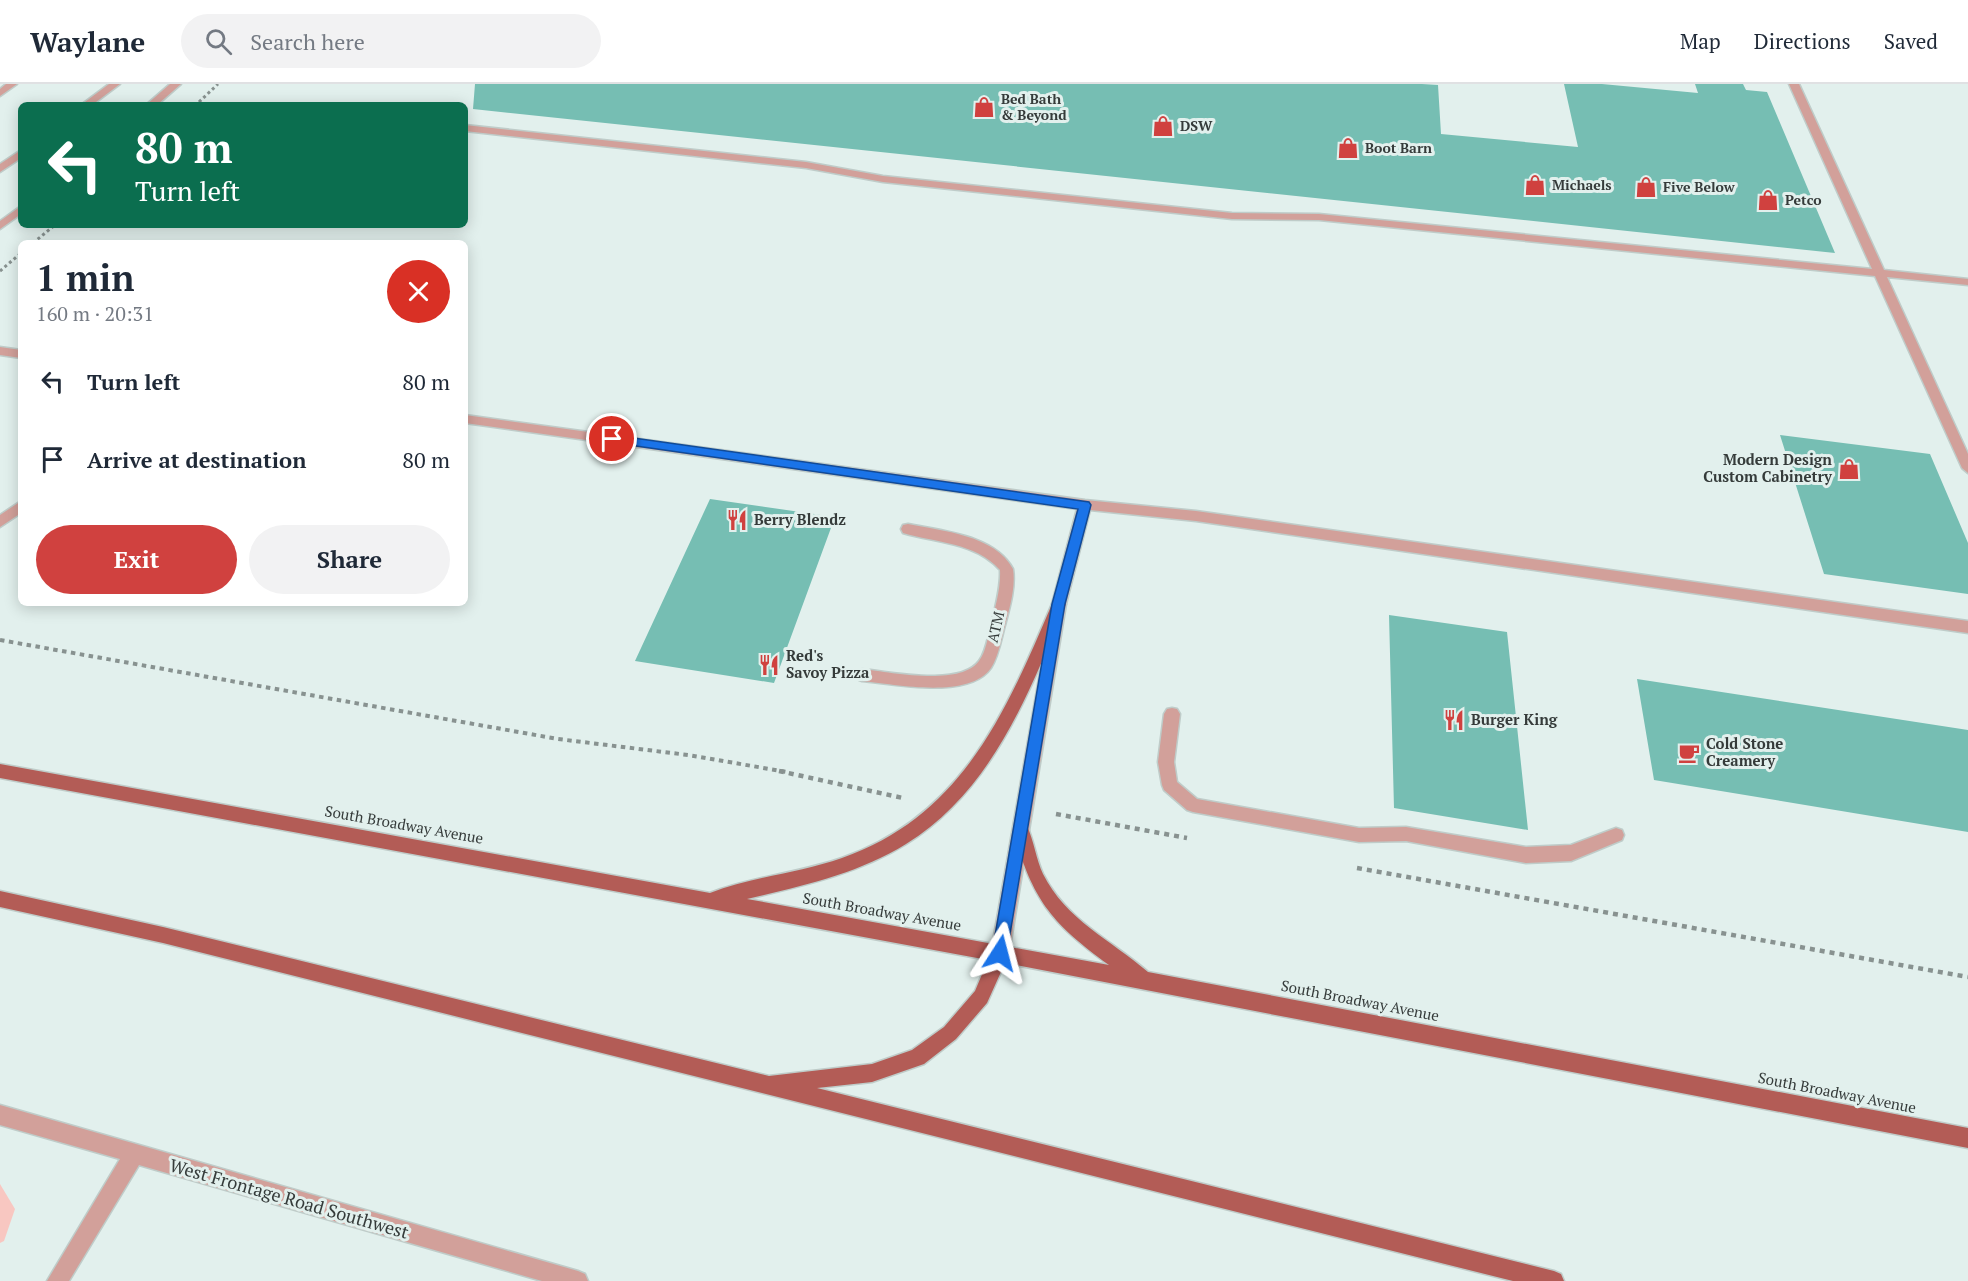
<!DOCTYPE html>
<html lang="en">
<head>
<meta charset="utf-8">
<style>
  :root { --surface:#fff; --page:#f2f2f3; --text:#1f2937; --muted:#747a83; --line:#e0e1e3; --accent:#d0413f }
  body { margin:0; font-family:"PT Serif",serif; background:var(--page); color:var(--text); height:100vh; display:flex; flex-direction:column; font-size:22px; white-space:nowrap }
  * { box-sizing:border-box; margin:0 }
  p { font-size:20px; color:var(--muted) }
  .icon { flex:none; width:33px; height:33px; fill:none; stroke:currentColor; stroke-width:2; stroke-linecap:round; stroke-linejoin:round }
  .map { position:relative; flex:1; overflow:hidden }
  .drawer { position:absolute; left:18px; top:156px; width:450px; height:366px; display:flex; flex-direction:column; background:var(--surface); border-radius:9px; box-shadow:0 3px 15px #0003 }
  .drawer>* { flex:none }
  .banner { position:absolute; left:18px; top:18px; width:450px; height:126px; border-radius:9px; box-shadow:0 3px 15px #0003; background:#0b6e4f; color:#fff; overflow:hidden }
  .pin { position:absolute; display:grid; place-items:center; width:51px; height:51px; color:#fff; margin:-26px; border:3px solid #fff; border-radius:50%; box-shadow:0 2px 6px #0007 }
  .me { position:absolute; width:66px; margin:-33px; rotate:9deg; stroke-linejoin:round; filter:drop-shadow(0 0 4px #0008) }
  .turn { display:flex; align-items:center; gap:21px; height:126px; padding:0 18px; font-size:27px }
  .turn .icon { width:78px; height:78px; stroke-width:2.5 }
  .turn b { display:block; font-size:42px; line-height:51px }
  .round { display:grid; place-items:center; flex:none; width:63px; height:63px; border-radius:32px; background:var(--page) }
  .overview { display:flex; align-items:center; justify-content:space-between; height:102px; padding:0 18px }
  h1 { font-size:36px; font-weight:700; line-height:45px }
  .primary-button { display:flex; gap:12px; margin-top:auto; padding:12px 18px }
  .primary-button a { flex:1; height:69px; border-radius:36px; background:var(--accent); color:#fff; font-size:24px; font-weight:700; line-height:69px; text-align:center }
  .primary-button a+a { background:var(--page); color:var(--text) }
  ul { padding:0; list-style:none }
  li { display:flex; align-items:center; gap:18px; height:78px; padding:0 18px }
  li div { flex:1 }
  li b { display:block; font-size:22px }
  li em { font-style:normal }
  header { display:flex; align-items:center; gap:36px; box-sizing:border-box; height:84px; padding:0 30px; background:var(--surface); border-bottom:2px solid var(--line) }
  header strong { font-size:28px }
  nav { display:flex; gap:33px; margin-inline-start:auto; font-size:21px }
  .search { width:420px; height:54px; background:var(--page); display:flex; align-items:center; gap:15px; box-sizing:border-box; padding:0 21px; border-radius:33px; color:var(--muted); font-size:22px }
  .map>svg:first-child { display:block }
  .green { fill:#f8c7c1 }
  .building { fill:#76beb3 }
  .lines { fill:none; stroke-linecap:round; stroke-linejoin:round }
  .minor-casing { stroke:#bfccc9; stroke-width:3 }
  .major-casing { stroke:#bfccc9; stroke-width:3 }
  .path-far2 { stroke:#889290; stroke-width:3; stroke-dasharray:3 3; stroke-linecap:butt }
  .path-far1 { stroke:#889290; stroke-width:4; stroke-dasharray:4.5 4.5; stroke-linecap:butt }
  .path { stroke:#889290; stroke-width:4.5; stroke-dasharray:5 5; stroke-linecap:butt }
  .minor { fill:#d2a09a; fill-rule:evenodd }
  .major { fill:#b35c56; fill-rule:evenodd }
  .route { fill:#1a73e8; stroke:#114b97; stroke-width:1.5 }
  .labels { text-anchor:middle; stroke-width:6; stroke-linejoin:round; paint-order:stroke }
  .far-poi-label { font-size:14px; font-weight:bold; fill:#353b3a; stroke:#e2f0ed; text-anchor:start }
  .poi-label { font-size:15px; font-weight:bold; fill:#353b3a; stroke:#e2f0ed; text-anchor:start }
  .street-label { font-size:15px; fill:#353b3a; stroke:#e2f0ed }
  .near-street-label { font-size:18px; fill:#353b3a; stroke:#e2f0ed }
</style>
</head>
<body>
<header>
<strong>Waylane</strong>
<div class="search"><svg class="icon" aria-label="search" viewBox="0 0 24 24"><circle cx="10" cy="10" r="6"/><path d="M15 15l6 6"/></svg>Search here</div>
<nav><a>Map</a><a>Directions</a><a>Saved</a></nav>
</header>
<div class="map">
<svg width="1968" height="1197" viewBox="0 0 1968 1197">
  <rect width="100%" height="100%" fill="#e2f0ed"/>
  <path class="green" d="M0,1100L15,1125L4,1157L0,1159Z"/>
  <path class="building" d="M475,0H1422L1438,1L1441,50L1578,63L1564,0H1602L1698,9L1695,0H1743L1746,6L1767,8L1835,169L473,25Z
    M1780,351L1930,370L1968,459V510L1824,490Z
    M710,415L835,433L774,599L635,577Z
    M1389,531L1507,548L1528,746L1394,724Z
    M1637,595L1968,646V748L1654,696Z"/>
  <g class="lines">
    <defs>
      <path id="minor" d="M6,0H17L0,12V5Z
        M109,0H120L92,21H81Z
        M170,0H181L157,21H146Z
        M1789,0H1799L1884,186L1968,195V201L1887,193L1968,370V389L1962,384L1875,192L1319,136L1232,135L883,98L806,84L465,47V41L806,78L883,92L1232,129L1319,130L1872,185Z
        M21,66V74L0,88V80Z
        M21,122V130L0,145V137Z
        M0,263L21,266V274L0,271Z
        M465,331L1085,416L1196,427L1968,537V549L1196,437L1090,426L1066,520L1009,869L1006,875L1000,877L994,875L991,869L1052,520L1077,425L465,339Z
        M21,417V429L0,443V431Z
        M908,440C942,447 995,451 1013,485C1016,504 1009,526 1004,545C1001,557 998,573 991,584C969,616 894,600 862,597L857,595L855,591L857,587L862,585C890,588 960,603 979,577C986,568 988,552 991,541C995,524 1001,504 1000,486C975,458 936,459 903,449L901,445L903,441Z
        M1172,624L1177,625L1180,630L1174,678L1177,698L1197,715L1359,744L1406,743L1526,763L1571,761L1616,744L1622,746L1624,751L1622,756L1571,777L1526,779L1406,757L1359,758L1193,728L1187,726L1164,706L1162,701L1158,678L1164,630L1167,625Z
        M0,1021L578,1187L585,1190L588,1197H542L139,1081L69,1197H47L120,1075L0,1041Z"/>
      <path id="major" d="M1059,514L1064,516L1066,520C1029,609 992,707 906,760C858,790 801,802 747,815L1109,881C1050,838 1033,816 1013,747L1015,742L1021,740L1027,742C1034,757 1036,775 1043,790C1066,836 1111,856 1148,888L1968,1044V1064L1005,879L987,919L956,955L924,980L872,998L817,1004L1554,1187L1561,1190L1564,1197H1513L163,859L0,823V807L163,843L769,992L872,980L912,966L944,943L975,907L988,876L0,694V680L710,809C751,793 799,789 842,774C962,732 1006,628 1052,520L1054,516Z"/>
    </defs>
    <use href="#minor" class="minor-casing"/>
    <use href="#major" class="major-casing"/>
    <path class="path-far2" d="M199,18L218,0
      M33,159L55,141
      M0,187L21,169"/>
    <path class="path-far1" d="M0,556L558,655L688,671L787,688"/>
    <path class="path" d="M779,687L903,714
      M1056,730L1187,754
      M1357,784L1968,893"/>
    <use href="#minor" class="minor"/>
    <use href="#major" class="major"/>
  </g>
  <path class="route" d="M612,351L1089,418L1091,421L1065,520L1006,874L1000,877L995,874L992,869L1052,520L1078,425L608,358L606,355Z"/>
  <defs>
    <symbol id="shop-bare" viewBox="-9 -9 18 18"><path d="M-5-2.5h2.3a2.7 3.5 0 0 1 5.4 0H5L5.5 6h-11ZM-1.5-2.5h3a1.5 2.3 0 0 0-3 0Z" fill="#d0413f" stroke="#e2f0ed" stroke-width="2.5" paint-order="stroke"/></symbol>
    <symbol id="restaurant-bare" viewBox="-9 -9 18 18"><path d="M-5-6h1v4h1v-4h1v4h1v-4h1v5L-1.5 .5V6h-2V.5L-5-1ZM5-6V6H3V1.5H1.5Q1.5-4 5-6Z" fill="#d0413f" stroke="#e2f0ed" stroke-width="2.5" paint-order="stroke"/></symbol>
    <symbol id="cafe-bare" viewBox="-9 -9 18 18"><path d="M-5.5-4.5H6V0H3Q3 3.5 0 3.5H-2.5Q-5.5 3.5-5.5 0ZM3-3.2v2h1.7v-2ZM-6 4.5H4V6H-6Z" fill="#d0413f" stroke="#e2f0ed" stroke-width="2.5" paint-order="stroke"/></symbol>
  </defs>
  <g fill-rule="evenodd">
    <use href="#shop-bare" x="969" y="8" width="30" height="30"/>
    <use href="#shop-bare" x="1148" y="27" width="30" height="30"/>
    <use href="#shop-bare" x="1333" y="49" width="30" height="30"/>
    <use href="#shop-bare" x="1520" y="86" width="30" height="30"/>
    <use href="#shop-bare" x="1631" y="88" width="30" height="30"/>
    <use href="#shop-bare" x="1753" y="101" width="30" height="30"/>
    <use href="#shop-bare" x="1834" y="370" width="30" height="30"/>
    <use href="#restaurant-bare" x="722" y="421" width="30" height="30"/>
    <use href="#restaurant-bare" x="754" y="566" width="30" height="30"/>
    <use href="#restaurant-bare" x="1439" y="621" width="30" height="30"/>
    <use href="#cafe-bare" x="1674" y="654" width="30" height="30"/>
  </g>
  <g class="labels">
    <g class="far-poi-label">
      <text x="1001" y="20">Bed Bath<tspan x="1001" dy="16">&amp; Beyond</tspan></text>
      <text x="1180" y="47">DSW</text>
      <text x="1365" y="69">Boot Barn</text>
      <text x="1552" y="106">Michaels</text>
      <text x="1663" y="108">Five Below</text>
      <text x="1785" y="121">Petco</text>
    </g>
    <g class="poi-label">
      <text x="1832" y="381" text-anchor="end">Modern Design<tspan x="1832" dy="17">Custom Cabinetry</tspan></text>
      <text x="754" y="441">Berry Blendz</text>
      <text x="786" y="577">Red's<tspan x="786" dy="17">Savoy Pizza</tspan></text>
      <text x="1471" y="641">Burger King</text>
      <text x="1706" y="665">Cold Stone<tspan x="1706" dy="17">Creamery</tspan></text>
    </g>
    <g class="street-label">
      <text transform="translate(996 543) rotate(-77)" y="5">ATM</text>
      <text transform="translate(404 741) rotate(10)" y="5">South Broadway Avenue</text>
      <text transform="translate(882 828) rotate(10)" y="5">South Broadway Avenue</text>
      <text transform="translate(1360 917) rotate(11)" y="5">South Broadway Avenue</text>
      <text transform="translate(1837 1009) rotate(11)" y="5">South Broadway Avenue</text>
    </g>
    <g class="near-street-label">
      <text transform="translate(289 1115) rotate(16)" y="6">West Frontage Road Southwest</text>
    </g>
  </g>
</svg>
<div class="pin" style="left:612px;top:355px;background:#d93025"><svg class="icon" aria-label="arrive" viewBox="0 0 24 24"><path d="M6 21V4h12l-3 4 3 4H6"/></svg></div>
<svg class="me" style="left:1000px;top:869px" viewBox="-20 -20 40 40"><path d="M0-17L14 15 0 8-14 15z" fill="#1a73e8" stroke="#fff" stroke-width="4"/></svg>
<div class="banner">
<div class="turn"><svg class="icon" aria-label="left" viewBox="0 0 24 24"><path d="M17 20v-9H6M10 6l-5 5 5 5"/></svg><div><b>80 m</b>Turn left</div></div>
</div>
<section class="drawer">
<div class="overview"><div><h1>1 min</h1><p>160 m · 20:31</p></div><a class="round" style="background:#d93025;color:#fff"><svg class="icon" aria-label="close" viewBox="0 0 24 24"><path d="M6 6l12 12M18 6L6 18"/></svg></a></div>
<ul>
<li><svg class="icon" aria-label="left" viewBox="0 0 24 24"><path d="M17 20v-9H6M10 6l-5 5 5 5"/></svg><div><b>Turn left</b></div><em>80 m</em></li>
<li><svg class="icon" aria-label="arrive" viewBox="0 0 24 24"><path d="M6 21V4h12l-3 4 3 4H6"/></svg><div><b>Arrive at destination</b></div><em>80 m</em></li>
</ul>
<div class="primary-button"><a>Exit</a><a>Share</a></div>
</section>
</div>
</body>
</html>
